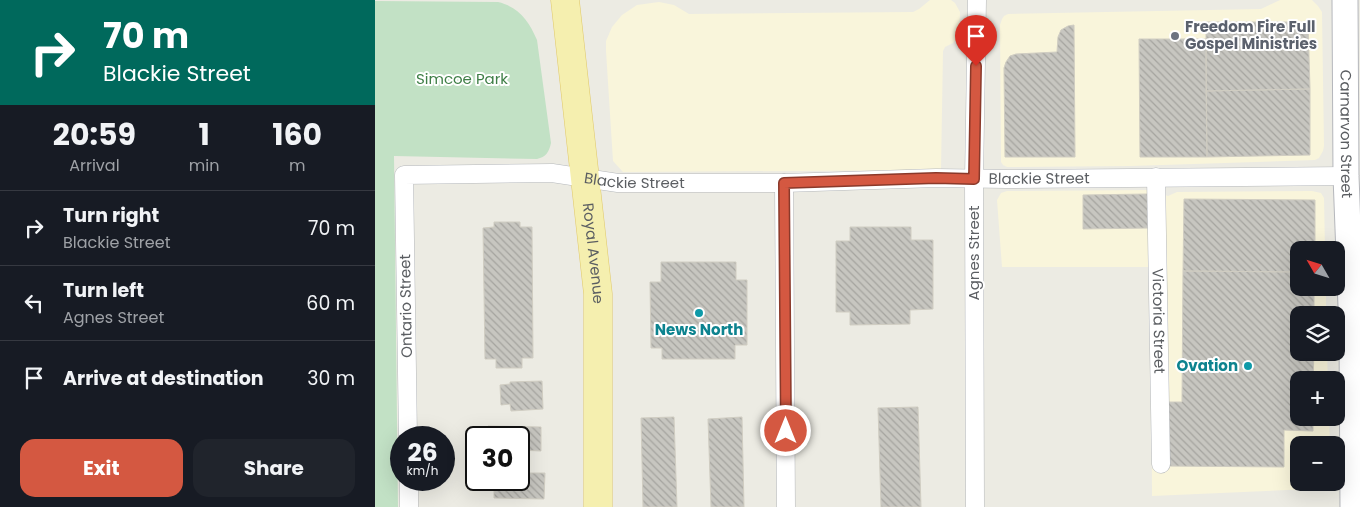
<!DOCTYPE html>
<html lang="en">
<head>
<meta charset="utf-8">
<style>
  :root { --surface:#171b24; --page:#20242c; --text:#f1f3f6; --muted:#9ea1a6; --line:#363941; --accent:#d45841 }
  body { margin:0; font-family:Poppins,sans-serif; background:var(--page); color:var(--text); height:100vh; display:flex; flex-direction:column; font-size:19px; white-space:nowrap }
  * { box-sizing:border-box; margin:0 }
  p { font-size:16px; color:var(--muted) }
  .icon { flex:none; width:28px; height:28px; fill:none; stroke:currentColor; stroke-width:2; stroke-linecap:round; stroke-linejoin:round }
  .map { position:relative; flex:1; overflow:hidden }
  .panel { display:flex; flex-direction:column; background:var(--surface); width:375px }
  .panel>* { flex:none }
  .top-card { background:#00695c; color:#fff; overflow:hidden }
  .needle { width:32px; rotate:309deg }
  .buttons { position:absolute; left:915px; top:241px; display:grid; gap:10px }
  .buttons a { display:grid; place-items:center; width:55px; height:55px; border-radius:10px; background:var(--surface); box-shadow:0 5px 20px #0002; font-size:25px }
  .speed { position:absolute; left:15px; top:426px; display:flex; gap:10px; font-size:25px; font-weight:700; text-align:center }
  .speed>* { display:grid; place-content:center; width:65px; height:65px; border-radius:50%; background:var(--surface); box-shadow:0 5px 20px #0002; line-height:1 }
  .speed small { font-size:12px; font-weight:400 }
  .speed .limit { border:2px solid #111; border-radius:8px; background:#fff; color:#111 }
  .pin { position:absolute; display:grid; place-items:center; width:42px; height:42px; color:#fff; margin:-51px -21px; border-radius:50% 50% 50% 0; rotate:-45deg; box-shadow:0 0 5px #0007 }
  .pin .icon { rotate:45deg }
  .me { position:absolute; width:55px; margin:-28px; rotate:0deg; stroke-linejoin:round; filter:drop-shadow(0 0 4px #0008) }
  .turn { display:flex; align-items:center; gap:18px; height:105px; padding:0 20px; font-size:22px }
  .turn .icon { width:65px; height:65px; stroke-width:2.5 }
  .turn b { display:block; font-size:35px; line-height:42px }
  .eta { display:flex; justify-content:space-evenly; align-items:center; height:85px; text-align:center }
  .eta b { font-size:30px; font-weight:700; line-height:35px }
  .action { display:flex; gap:10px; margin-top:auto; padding:10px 20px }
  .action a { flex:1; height:58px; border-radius:15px; background:var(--accent); color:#fff; font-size:20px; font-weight:700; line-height:58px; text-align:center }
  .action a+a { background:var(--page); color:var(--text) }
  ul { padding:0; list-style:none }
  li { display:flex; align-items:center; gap:15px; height:75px; padding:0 20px; border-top:1px solid var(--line) }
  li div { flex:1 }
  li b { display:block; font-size:19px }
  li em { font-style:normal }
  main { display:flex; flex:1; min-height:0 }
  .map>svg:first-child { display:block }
  .commercial { fill:#f9f5db }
  .green { fill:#c2e1c5 }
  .building { fill:url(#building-back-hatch); stroke:#d0cdc2 }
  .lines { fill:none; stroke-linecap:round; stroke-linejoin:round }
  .street-casing { stroke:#b5b8bc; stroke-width:19 }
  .secondary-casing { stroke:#b5b7bc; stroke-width:27 }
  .primary-casing { stroke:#e0c868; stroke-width:29 }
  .street { stroke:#fff; stroke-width:18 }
  .secondary { stroke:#fff; stroke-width:25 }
  .primary { stroke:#f5efaf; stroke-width:28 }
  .route-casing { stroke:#8a392a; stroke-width:12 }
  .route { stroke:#d45841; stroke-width:9 }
  .worship-dot { fill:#6b7280; stroke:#fff; stroke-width:2 }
  .culture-dot { fill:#0f9aa8; stroke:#fff; stroke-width:2 }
  .labels { text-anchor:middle; stroke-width:4; stroke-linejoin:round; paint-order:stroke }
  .worship-label { font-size:15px; font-weight:bold; fill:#5b616d; stroke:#fff; text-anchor:start }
  .park-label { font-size:15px; fill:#3e7e46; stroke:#fff }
  .street-label { font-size:15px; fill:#5b5e62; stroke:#fff }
  .culture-label { font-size:15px; font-weight:bold; fill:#0d838f; stroke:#fff }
</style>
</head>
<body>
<main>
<section class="panel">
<div class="top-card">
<div class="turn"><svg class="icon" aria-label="right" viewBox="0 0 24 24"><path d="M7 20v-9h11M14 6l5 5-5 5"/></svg><div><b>70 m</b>Blackie Street</div></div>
</div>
<div class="eta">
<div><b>20:59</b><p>Arrival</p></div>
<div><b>1</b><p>min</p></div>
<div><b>160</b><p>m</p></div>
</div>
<ul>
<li><svg class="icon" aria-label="right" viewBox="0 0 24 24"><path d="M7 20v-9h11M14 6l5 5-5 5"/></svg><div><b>Turn right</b><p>Blackie Street</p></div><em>70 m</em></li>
<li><svg class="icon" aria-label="left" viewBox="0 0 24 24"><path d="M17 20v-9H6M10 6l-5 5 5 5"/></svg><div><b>Turn left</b><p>Agnes Street</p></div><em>60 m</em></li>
<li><svg class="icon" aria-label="arrive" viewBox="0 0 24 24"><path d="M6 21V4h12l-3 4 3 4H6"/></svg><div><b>Arrive at destination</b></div><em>30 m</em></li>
</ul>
<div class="action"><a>Exit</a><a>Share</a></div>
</section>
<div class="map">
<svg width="985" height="507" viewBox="0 0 985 507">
  <defs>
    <pattern id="building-back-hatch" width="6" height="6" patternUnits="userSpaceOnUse" patternTransform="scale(1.25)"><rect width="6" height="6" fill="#c7c6c0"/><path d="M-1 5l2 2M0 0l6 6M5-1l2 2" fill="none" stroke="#a5a49f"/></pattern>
  </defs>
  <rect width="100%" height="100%" fill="#ecebe3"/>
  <path class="commercial" d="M555,0H576L580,3L585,12L584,36L578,43L570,47L568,51L566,170L248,172L238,161L231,51V41L237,27L247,15L262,5L284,2L299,5L314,14L538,12L544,9Z
    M905,0H937L943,6L947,12L949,146L948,151L944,158L940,160L756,166L632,167L628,165L626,162L625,25L627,19L629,16L633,14L886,9Z
    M776,190L793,196L802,192L937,191L946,193L949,198L950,250H924V288H951V315H924V352L952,353L953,380H924V418H954L955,445H924V482L957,483V488L777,496L776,267H627L622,200L626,193L632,191Z"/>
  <path class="green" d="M0,1L123,2C144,7 154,21 162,40L176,143C174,152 171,157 162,159L19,156L23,507H0Z"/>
  <path class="building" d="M831,22H933L935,89L831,91Z
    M699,25L700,157H630L629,68L631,62L635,56L641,54L682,52L683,37L686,30L693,26Z
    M764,39H831L832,157H765Z
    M935,89V155L832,157L831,91Z
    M773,194V228L708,229V195Z
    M809,199L940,200V250H924V272L808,271Z
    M119,222H145V227H157L158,358H147V368H121V359H110L108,228L119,227Z
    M475,227H536V240H558V309L535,310V324L475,325V312H461V241H475Z
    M286,262H361V280H372V345H360V359H287V348H276L275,282H286Z
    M808,271L924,272V288H939V315H924V352H939L938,380H924V418H938V431L909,430V467L790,466L791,402H807Z
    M167,381L168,409L136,411L135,404L126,405L125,385L135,384V382Z
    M543,407L546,507H506L503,408Z
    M299,417L302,507H268L266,418Z
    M367,417L369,507H336L333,419Z
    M113,426L166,427V451L144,450V438H113Z
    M144,473H170L169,499L119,498V480H144Z"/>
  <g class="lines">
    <defs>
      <g id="street">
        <path id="s1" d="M781,177L786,464"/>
        <path d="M409,183L411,507"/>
        <path id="s2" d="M33,438L29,175L177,173L243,183H409L561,178L632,179L971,176"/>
        <path d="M34,480V507"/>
        <path d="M600,507L599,179L602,0"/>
      </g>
      <g id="secondary">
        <path id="s3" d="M970,0L971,176L977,333L978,507"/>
      </g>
      <g id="primary">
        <path id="s4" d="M190,0L223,294V507"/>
      </g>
    </defs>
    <use href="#street" class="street-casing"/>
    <use href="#secondary" class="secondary-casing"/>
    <use href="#primary" class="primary-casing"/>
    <use href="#street" class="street"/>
    <use href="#secondary" class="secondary"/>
    <use href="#primary" class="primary"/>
  </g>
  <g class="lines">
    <defs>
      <path id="route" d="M411,431L409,183L561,178L599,179L601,66"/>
    </defs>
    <use href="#route" class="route-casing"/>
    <use href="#route" class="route"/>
  </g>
  <circle class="worship-dot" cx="800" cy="36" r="5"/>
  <g class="culture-dot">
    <circle cx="324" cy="313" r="5"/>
    <circle cx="873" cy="366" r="5"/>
  </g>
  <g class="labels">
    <g class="worship-label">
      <text x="810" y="32">Freedom Fire Full<tspan x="810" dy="17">Gospel Ministries</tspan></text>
    </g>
    <g class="park-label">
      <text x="87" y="84">Simcoe Park</text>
    </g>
    <g class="street-label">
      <text dy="5" stroke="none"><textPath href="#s3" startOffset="134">Carnarvon Street</textPath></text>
      <text dy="5" stroke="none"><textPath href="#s2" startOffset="899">Blackie Street</textPath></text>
      <text dy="5" stroke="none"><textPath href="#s2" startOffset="494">Blackie Street</textPath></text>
      <text dy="5" stroke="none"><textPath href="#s4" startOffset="255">Royal Avenue</textPath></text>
      <text transform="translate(599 253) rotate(-90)" y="5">Agnes Street</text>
      <text transform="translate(31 306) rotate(-91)" y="5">Ontario Street</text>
      <text dy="5" stroke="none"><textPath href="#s1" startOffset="144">Victoria Street</textPath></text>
    </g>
    <g class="culture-label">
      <text x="324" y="335">News North</text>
      <text x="863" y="371" text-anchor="end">Ovation</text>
    </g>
  </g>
</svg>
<div class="buttons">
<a><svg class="needle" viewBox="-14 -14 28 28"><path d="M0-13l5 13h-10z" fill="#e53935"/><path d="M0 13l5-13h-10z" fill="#9ea1a6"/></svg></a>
<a><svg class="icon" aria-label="layers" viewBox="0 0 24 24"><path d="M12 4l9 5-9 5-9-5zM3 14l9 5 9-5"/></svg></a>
<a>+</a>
<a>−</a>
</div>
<div class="speed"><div>26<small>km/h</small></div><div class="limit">30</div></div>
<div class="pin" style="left:601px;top:66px;background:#d93025"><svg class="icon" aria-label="arrive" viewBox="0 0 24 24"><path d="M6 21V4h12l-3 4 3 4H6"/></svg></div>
<svg class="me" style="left:411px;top:431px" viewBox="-20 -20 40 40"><circle r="17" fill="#d45841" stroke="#fff" stroke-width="3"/><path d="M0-11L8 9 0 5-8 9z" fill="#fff"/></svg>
</div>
</main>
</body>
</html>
